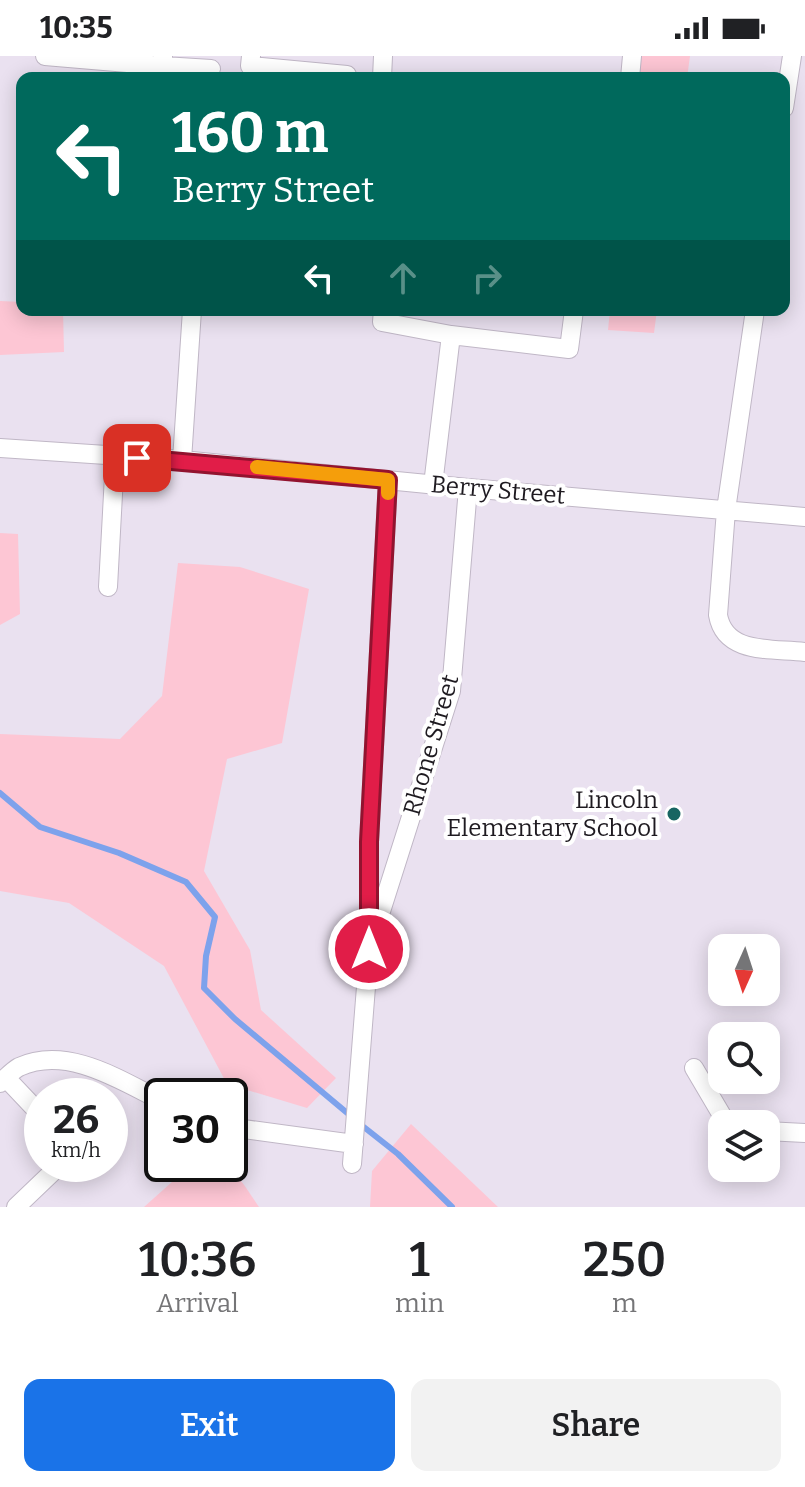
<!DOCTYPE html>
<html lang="en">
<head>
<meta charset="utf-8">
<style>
  :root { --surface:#fff; --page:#f2f2f2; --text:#202124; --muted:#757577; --accent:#1a73e8 }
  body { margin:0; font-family:Bitter,serif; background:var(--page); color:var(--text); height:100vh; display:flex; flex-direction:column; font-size:30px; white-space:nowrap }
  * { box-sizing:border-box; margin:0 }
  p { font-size:26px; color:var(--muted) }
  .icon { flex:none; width:44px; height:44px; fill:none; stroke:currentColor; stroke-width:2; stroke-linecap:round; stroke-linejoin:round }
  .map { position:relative; height:1151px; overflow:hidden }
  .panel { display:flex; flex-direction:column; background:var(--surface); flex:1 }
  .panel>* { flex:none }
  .guide { position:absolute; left:16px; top:16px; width:774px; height:244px; border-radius:16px; box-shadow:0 4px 20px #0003; background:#00695c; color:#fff; overflow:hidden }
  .needle { width:52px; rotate:183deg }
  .controls { position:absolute; left:708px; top:878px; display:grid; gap:16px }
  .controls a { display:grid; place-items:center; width:72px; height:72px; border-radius:16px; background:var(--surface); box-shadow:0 4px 20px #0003; font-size:40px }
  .speed { position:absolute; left:24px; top:1022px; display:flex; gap:16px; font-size:40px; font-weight:700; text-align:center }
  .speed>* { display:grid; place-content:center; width:104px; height:104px; border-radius:50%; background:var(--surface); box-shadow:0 4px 20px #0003; line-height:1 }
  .speed small { font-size:20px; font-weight:400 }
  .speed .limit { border:4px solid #111; border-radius:12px; background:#fff; color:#111 }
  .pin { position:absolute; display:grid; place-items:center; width:68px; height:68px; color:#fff; margin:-34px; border-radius:16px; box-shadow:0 4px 12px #0006 }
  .me { position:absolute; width:88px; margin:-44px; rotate:0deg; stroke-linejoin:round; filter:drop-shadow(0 0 6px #0008) }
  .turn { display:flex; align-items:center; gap:28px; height:168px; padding:0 24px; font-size:36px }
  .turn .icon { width:104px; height:104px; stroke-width:2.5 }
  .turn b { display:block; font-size:56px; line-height:68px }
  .lanes { display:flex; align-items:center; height:76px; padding:0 24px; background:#0003; justify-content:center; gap:40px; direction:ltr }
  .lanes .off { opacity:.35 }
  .eta { display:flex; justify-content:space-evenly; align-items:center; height:136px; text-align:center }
  .eta b { font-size:48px; font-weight:600; line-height:56px }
  .action { display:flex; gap:16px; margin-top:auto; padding:16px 24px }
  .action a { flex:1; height:92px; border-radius:16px; background:var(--accent); color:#fff; font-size:32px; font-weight:600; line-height:92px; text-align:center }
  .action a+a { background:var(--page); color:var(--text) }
  .status { display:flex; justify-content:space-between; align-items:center; height:56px; padding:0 40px; background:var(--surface); direction:ltr }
  .status svg { height:22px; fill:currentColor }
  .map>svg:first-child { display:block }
  .green { fill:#fdc6d4 }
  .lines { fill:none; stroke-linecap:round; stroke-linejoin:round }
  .stream { stroke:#7da2ec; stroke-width:6 }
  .minor-casing { stroke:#c0b7c6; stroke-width:20 }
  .minor { stroke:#fff; stroke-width:18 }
  .route-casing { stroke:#92132f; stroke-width:20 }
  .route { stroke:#e11d48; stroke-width:14 }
  .slow { stroke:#f59e0b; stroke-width:14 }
  .poi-dot { fill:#186562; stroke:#fff; stroke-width:3 }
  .labels { text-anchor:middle; stroke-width:8; stroke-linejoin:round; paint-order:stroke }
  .street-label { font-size:24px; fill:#1e1a20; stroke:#fff }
  .poi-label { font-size:24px; fill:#1e1a20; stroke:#fff; text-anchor:end }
</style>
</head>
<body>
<div class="status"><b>10:35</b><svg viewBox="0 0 49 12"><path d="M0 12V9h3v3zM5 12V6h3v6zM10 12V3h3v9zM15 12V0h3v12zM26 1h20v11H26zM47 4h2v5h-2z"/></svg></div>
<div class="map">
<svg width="805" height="1151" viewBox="0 0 805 1151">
  <rect width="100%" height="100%" fill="#eae1f0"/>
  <path class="green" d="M635,0H690L687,22H633Z
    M0,245L22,246V254H63L64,296L0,299Z
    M610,254H657L654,277L608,274Z
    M0,477L18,478L20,558L0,569Z
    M178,507L240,511L309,533L282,687L227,703L204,815L250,894L261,954L336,1022L307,1052L227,1028L164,910L69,847L0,835V678L120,683L162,640Z
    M411,1068L498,1151H370L372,1115Z
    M192,1108C234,1108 237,1118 259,1151H144Z"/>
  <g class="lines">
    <path class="stream" d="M0,737L40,771L119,797L186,826L215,861L206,900L204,932L235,963L352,1061
      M360,1068L398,1098L452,1151"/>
    <defs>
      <path id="minor" d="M45,0L163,10V0
        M251,0L250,10L347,19
        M163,10L211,13
        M382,22L383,0
        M630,22L632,0
        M784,52L792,0
        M383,254L382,266L451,279
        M755,254L726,454L718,559C725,599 772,592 805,596
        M0,392L182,404L468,432L805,461
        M182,404L192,254
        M433,429L451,279L569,293L574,254
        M108,531L115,401
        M369,874V786L388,424
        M694,1012L727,1068
        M6,1022L42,1060
        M0,1027C6,1022 12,1015 19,1011C67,989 120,1024 162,1045
        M230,1073L236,1072L354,1088
        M766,1075L805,1077
        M352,1108L369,893L451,635L468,432
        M16,1151L61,1108"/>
    </defs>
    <use href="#minor" class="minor-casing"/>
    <use href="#minor" class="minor"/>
  </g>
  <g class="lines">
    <defs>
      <path id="route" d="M137,402L388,424L369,786V893"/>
    </defs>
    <use href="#route" class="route-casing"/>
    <use href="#route" class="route"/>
    <path class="slow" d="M257,411L388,424V437"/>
  </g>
  <circle class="poi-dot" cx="674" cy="758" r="8"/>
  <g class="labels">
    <g class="street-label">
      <text transform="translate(498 434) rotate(5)" y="8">Berry Street</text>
      <text transform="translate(431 689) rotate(-74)" y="8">Rhone Street</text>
    </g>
    <g class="poi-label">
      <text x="658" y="752">Lincoln<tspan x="658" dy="28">Elementary School</tspan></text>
    </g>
  </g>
</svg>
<div class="controls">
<a><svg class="needle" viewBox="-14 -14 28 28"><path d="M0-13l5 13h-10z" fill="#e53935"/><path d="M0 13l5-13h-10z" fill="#757577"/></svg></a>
<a><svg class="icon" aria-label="search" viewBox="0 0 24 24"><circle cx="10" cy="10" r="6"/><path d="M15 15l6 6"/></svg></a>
<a><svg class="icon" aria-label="layers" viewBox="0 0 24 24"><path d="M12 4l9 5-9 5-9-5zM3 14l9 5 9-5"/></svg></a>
</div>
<div class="speed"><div>26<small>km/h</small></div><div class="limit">30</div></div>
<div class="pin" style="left:137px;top:402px;background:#d93025"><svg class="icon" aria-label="arrive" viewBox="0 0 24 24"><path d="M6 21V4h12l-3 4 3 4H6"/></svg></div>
<svg class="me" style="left:369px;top:893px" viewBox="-20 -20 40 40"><circle r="17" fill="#e11d48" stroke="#fff" stroke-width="3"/><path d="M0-11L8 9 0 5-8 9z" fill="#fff"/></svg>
<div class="guide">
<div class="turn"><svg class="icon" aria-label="left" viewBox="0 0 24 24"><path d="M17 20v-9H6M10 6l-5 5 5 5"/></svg><div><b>160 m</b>Berry Street</div></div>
<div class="lanes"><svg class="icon" aria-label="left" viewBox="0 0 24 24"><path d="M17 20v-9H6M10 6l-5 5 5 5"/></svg><svg class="icon off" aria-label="ahead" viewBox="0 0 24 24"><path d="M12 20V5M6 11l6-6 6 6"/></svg><svg class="icon off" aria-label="right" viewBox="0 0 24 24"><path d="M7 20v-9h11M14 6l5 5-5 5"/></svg></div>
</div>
</div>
<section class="panel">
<div class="eta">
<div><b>10:36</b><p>Arrival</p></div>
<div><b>1</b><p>min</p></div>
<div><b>250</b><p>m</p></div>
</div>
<div class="action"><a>Exit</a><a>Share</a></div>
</section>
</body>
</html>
